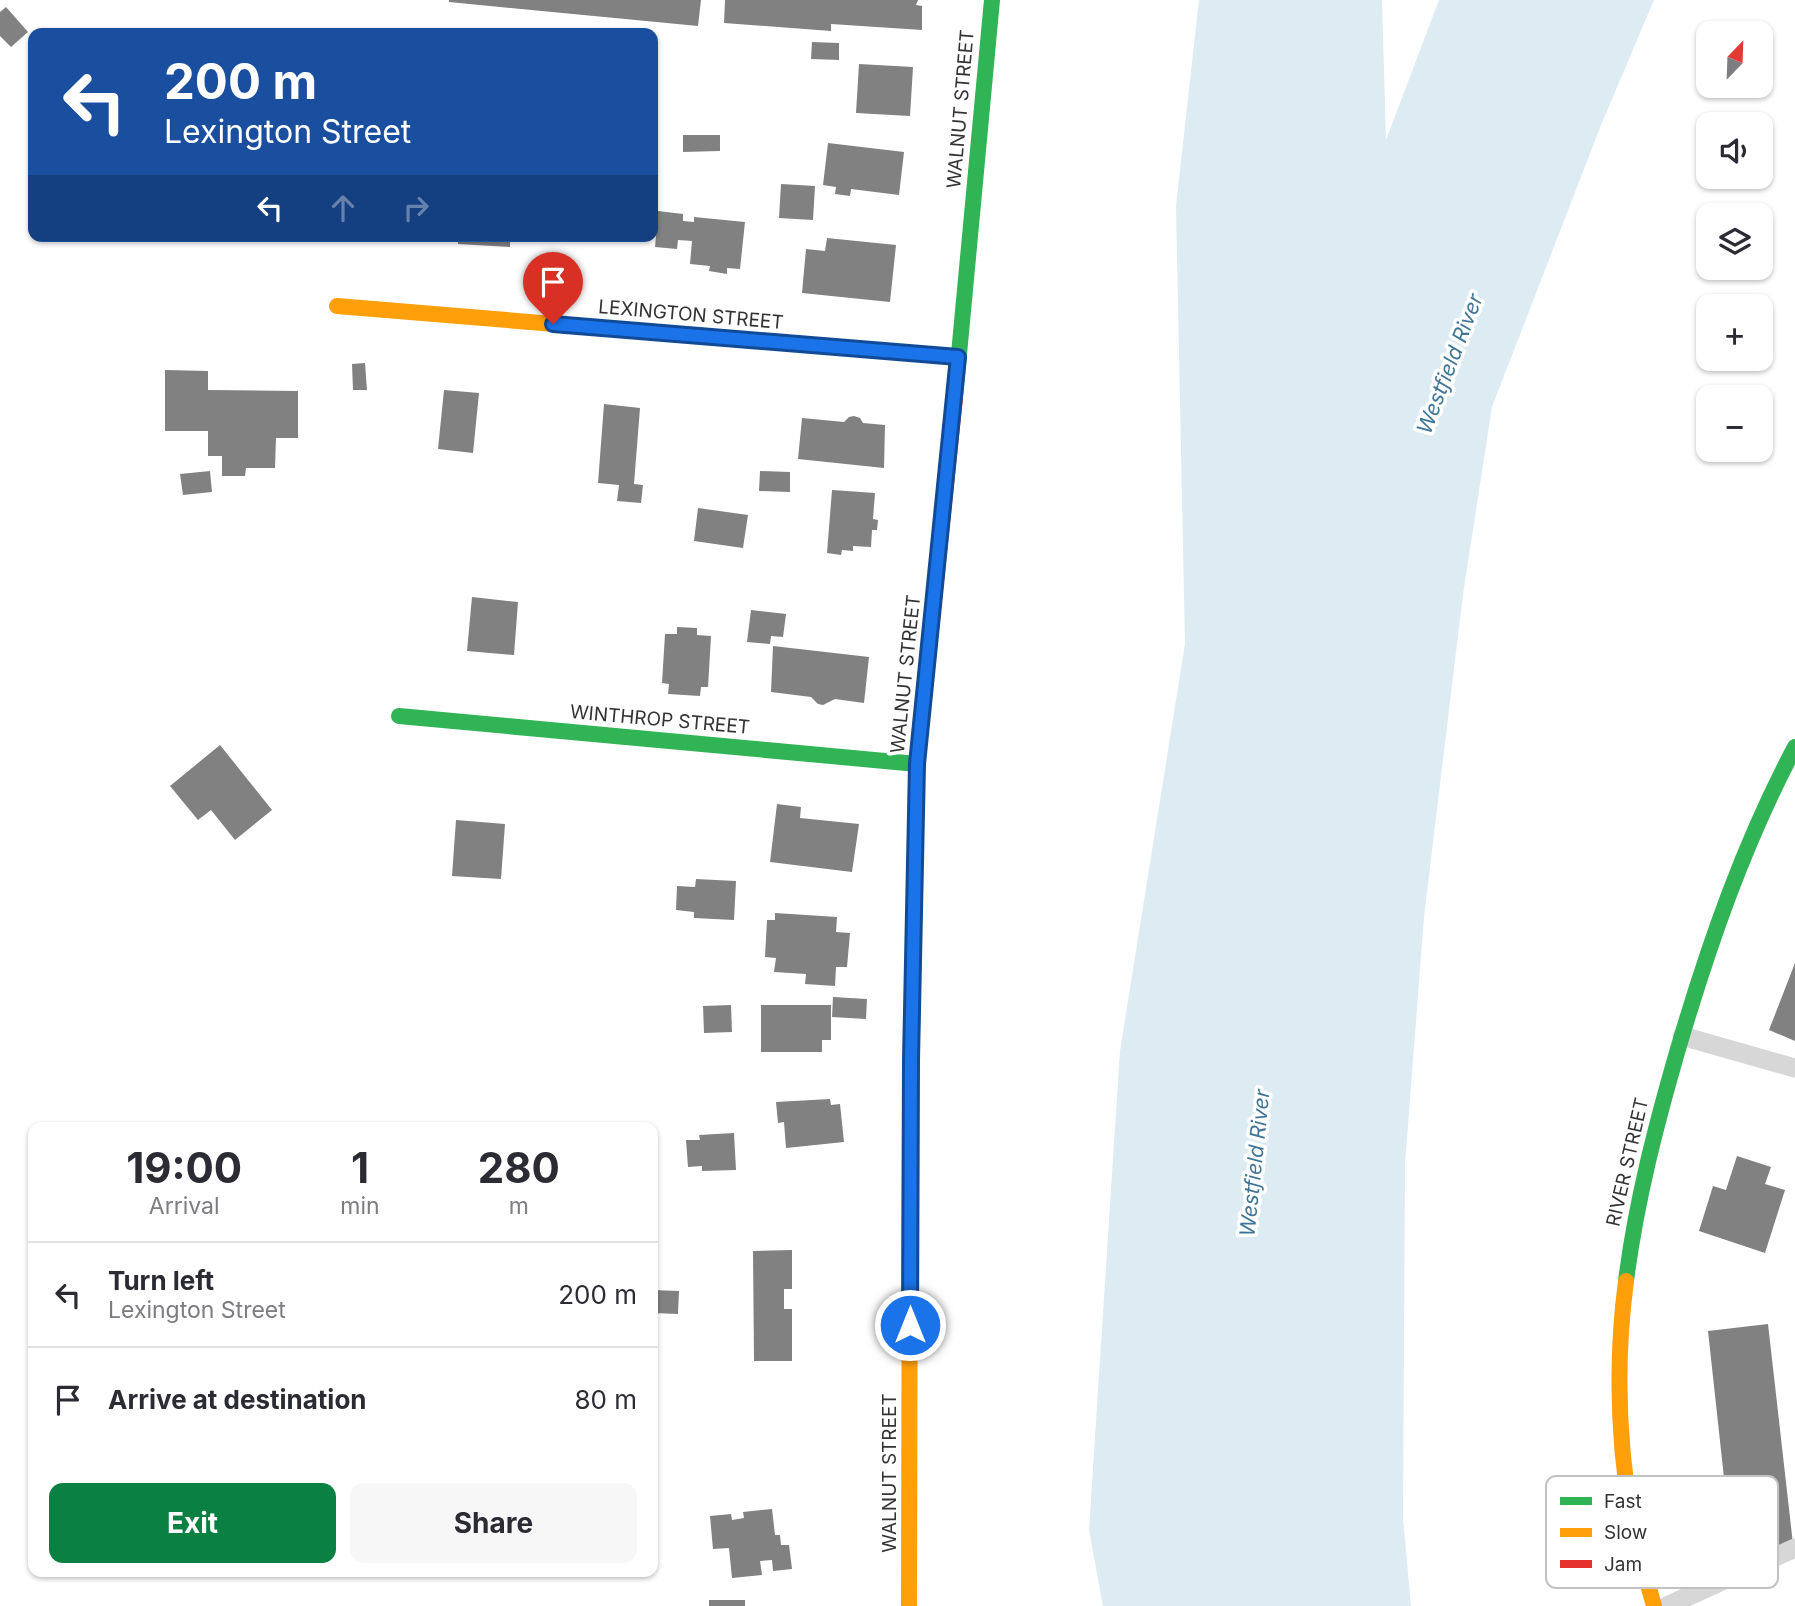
<!DOCTYPE html>
<html lang="en">
<head>
<meta charset="utf-8">
<style>
  :root { --surface:#fff; --page:#f7f7f7; --text:#2b2b33; --muted:#7c7c81; --line:#e1e1e2; --accent:#0b8043 }
  body { margin:0; font-family:Inter,sans-serif; background:var(--page); color:var(--text); height:100vh; display:flex; flex-direction:column; font-size:26px; white-space:nowrap }
  * { box-sizing:border-box; margin:0 }
  p { font-size:23px; color:var(--muted) }
  .icon { flex:none; width:38px; height:38px; fill:none; stroke:currentColor; stroke-width:2; stroke-linecap:round; stroke-linejoin:round }
  .map { position:relative; flex:1; overflow:hidden }
  .panel { position:absolute; left:28px; top:1122px; width:630px; height:455px; display:flex; flex-direction:column; background:var(--surface); border-radius:14px; box-shadow:0 2px 5px #0004 }
  .panel>* { flex:none }
  .top-card { position:absolute; left:28px; top:28px; width:630px; height:214px; border-radius:14px; box-shadow:0 2px 5px #0004; background:#1a4fa0; color:#fff; overflow:hidden }
  .needle { width:46px; rotate:23deg }
  .tools { position:absolute; left:1696px; top:21px; display:grid; gap:14px }
  .tools a { display:grid; place-items:center; width:77px; height:77px; border-radius:14px; background:var(--surface); box-shadow:0 2px 5px #0004; font-size:35px }
  .pin { position:absolute; display:grid; place-items:center; width:60px; height:60px; color:#fff; margin:-72px -30px; border-radius:50% 50% 50% 0; rotate:-45deg; box-shadow:0 0 7px #0007 }
  .pin .icon { rotate:45deg }
  .me { position:absolute; width:77px; margin:-38px; rotate:0deg; stroke-linejoin:round; filter:drop-shadow(0 0 5px #0008) }
  .turn { display:flex; align-items:center; gap:24px; height:147px; padding:0 21px; font-size:32px }
  .turn .icon { width:91px; height:91px; stroke-width:2.5 }
  .turn b { display:block; font-size:49px; line-height:60px }
  .lanes { display:flex; align-items:center; height:66px; padding:0 21px; background:#0003; justify-content:center; gap:35px; direction:ltr }
  .lanes .off { opacity:.35 }
  .eta { display:flex; justify-content:space-evenly; align-items:center; height:119px; text-align:center }
  .eta b { font-size:42px; font-weight:700; line-height:49px }
  .button { display:flex; gap:14px; margin-top:auto; padding:14px 21px }
  .button a { flex:1; height:80px; border-radius:14px; background:var(--accent); color:#fff; font-size:28px; font-weight:700; line-height:80px; text-align:center }
  .button a+a { background:var(--page); color:var(--text) }
  ul { padding:0; list-style:none }
  li { display:flex; align-items:center; gap:21px; height:105px; padding:0 21px; border-top:2px solid var(--line) }
  li div { flex:1 }
  li b { display:block; font-size:26px }
  li em { font-style:normal }
  .map>svg:first-child { display:block }
  .water { fill:#ddebf3 }
  .building { fill:#818181 }
  .lines { fill:none; stroke-linecap:round; stroke-linejoin:round }
  .lane { stroke:#d7d7d7; stroke-width:19 }
  .fast { stroke:#30b455; stroke-width:16 }
  .slow { stroke:#ff9f0a; stroke-width:16 }
  .jam { stroke:#e5322d; stroke-width:16 }
  .route-casing { stroke:#114b97; stroke-width:18 }
  .route { stroke:#1a73e8; stroke-width:12 }
  .labels { text-anchor:middle; stroke-width:7; stroke-linejoin:round; paint-order:stroke }
  .street-label { font-size:19px; fill:#333; stroke:#fff }
  .water-label { font-size:21px; font-style:italic; fill:#3f7597; stroke:#fff }
  .key { fill:#fff; stroke:#c2c2c2; stroke-width:2 }
  .key-label { font-size:19px; fill:#333 }
</style>
</head>
<body>
<div class="map">
<svg width="1795" height="1606" viewBox="0 0 1795 1606">
  <rect width="100%" height="100%" fill="#fff"/>
  <path class="water" d="M1199,0H1382L1386,140L1439,0H1654L1601,125L1492,407L1463,594L1424,917L1405,1164L1403,1518L1411,1606H1103L1089,1530L1120,1051L1185,644L1176,206Z"/>
  <path class="building" d="M449,0H701L698,26L449,2Z
    M725,0H918L916,5L922,6V30L831,24V31L724,23Z
    M6,7L28,32L11,47L0,36V12Z
    M812,42L839,43V60L811,59Z
    M859,64L913,67L910,116L856,113Z
    M683,135H720V151L683,152Z
    M828,143L904,152L899,195L851,189L850,196L835,194L836,187L823,185Z
    M781,184L815,186L813,220L779,218Z
    M658,211L683,214V221L694,222V217L745,222L740,269L727,268V274L709,271L710,266L690,264L692,241L678,240L677,249L655,247Z
    M458,236H510V247L458,244Z
    M827,238L896,245L890,302L802,293L806,249L825,251Z
    M365,363L367,390H353L352,364Z
    M165,370L208,371V390L298,391V438H276L275,468H246L245,476H222V456H208V431H165Z
    M444,390L479,393L473,453L438,449Z
    M604,404L640,408L634,484L643,485L641,503L617,501L619,485L598,483Z
    M854,416L860,418L863,423L885,425L884,468L798,459L802,418L844,422L849,417Z
    M210,471L212,492L183,495L180,474Z
    M760,471L790,472V492L759,491Z
    M832,490L875,493L873,519L878,520L877,530H872L871,547L853,546V551L842,550L841,555L827,553Z
    M698,508L748,515L743,548L694,541Z
    M472,597L518,602L514,655L467,651Z
    M751,610L786,614L783,637L771,636L770,644L747,642Z
    M677,627L697,628V635L711,636L708,687H701L700,696L668,694L669,684L662,683L665,634H677Z
    M773,646L869,657L864,703L835,699L823,705L818,704L811,697L771,692Z
    M220,745L272,810L235,840L211,810L198,820L170,786Z
    M777,804L801,807L800,818L859,824L852,872L770,862Z
    M456,820L505,824L501,879L452,876Z
    M696,879L736,881L734,920L694,918V912L676,910L677,886L695,887Z
    M775,913L837,917L836,932L850,933L847,967H836L835,986L805,984L806,974L774,972L776,958L765,957L767,920H775Z
    M1795,963V1041L1769,1030Z
    M833,997L867,999L866,1019L832,1017Z
    M731,1005L732,1032L704,1033L703,1006Z
    M761,1005H831V1040H822V1052H761Z
    M830,1099L831,1105L840,1104L844,1142L786,1148L784,1122L778,1123L776,1102Z
    M734,1133L736,1170L702,1171V1166L688,1167L686,1140H700L699,1135Z
    M1737,1156L1771,1167L1765,1184L1785,1190L1765,1253L1699,1231L1713,1186L1726,1190Z
    M792,1250V1289H784V1309H792V1361H754L753,1251Z
    M653,1290L679,1291L678,1314L653,1313Z
    M1768,1324L1793,1544L1732,1551L1708,1331Z
    M772,1509L775,1535H780L781,1545H789L792,1569L773,1571L772,1560L760,1561L762,1575L732,1578L729,1548L713,1549L710,1516L731,1514L732,1520L744,1518L743,1512Z
    M709,1600H745V1606H709Z"/>
  <g class="lines">
    <path class="lane" d="M1682,1036L1795,1068
      M1667,1606L1795,1548"/>
    <path class="fast" d="M651,332L959,357
      M955,397L992,0
      M399,716L917,764
      M910,1138L917,764L930,639
      M1626,1281C1636,1202 1656,1125 1678,1049C1709,944 1744,843 1795,747"/>
    <path class="slow" d="M337,306L651,332
      M1626,1281C1615,1364 1618,1446 1633,1528C1638,1554 1647,1580 1654,1606
      M909,1606L910,1138"/>
    <path class="jam" d="M930,639L955,397"/>
  </g>
  <g class="lines">
    <defs>
      <path id="route" d="M553,324L958,357L917,764L911,1060L910,1325"/>
    </defs>
    <use href="#route" class="route-casing"/>
    <use href="#route" class="route"/>
  </g>
  <g class="labels">
    <g class="street-label">
      <text transform="translate(960 109) rotate(-85)" y="7">WALNUT STREET</text>
      <text transform="translate(691 314) rotate(5)" y="7">LEXINGTON STREET</text>
      <text transform="translate(905 674) rotate(-84)" y="7">WALNUT STREET</text>
      <text transform="translate(660 719) rotate(5)" y="7">WINTHROP STREET</text>
      <text transform="translate(1627 1162) rotate(-77)" y="7">RIVER STREET</text>
      <text transform="translate(889 1473) rotate(-90)" y="7">WALNUT STREET</text>
    </g>
    <g class="water-label">
      <text transform="translate(1450 364) rotate(-69)" y="7">Westfield River</text>
      <text transform="translate(1255 1163) rotate(-84)" y="7">Westfield River</text>
    </g>
  </g>
  <rect x="1546" y="1476" width="232" height="112" rx="10" class="key"/>
  <rect x="1560" y="1497" width="32" height="8" fill="#30b455"/>
  <rect x="1560" y="1528" width="32" height="9" fill="#ff9f0a"/>
  <rect x="1560" y="1560" width="32" height="8" fill="#e5322d"/>
  <g class="key-label">
    <text x="1604" y="1508">Fast</text>
    <text x="1604" y="1539">Slow</text>
    <text x="1604" y="1571">Jam</text>
  </g>
</svg>
<div class="tools">
<a><svg class="needle" viewBox="-14 -14 28 28"><path d="M0-13l5 13h-10z" fill="#e53935"/><path d="M0 13l5-13h-10z" fill="#7c7c81"/></svg></a>
<a><svg class="icon" aria-label="sound" viewBox="0 0 24 24"><path d="M4 9h4l5-4v14l-5-4H4zM17 9q2 3 0 6"/></svg></a>
<a><svg class="icon" aria-label="layers" viewBox="0 0 24 24"><path d="M12 4l9 5-9 5-9-5zM3 14l9 5 9-5"/></svg></a>
<a>+</a>
<a>−</a>
</div>
<div class="pin" style="left:553px;top:324px;background:#d93025"><svg class="icon" aria-label="arrive" viewBox="0 0 24 24"><path d="M6 21V4h12l-3 4 3 4H6"/></svg></div>
<svg class="me" style="left:910px;top:1325px" viewBox="-20 -20 40 40"><circle r="17" fill="#1a73e8" stroke="#fff" stroke-width="3"/><path d="M0-11L8 9 0 5-8 9z" fill="#fff"/></svg>
<div class="top-card">
<div class="turn"><svg class="icon" aria-label="left" viewBox="0 0 24 24"><path d="M17 20v-9H6M10 6l-5 5 5 5"/></svg><div><b>200 m</b>Lexington Street</div></div>
<div class="lanes"><svg class="icon" aria-label="left" viewBox="0 0 24 24"><path d="M17 20v-9H6M10 6l-5 5 5 5"/></svg><svg class="icon off" aria-label="ahead" viewBox="0 0 24 24"><path d="M12 20V5M6 11l6-6 6 6"/></svg><svg class="icon off" aria-label="right" viewBox="0 0 24 24"><path d="M7 20v-9h11M14 6l5 5-5 5"/></svg></div>
</div>
<section class="panel">
<div class="eta">
<div><b>19:00</b><p>Arrival</p></div>
<div><b>1</b><p>min</p></div>
<div><b>280</b><p>m</p></div>
</div>
<ul>
<li><svg class="icon" aria-label="left" viewBox="0 0 24 24"><path d="M17 20v-9H6M10 6l-5 5 5 5"/></svg><div><b>Turn left</b><p>Lexington Street</p></div><em>200 m</em></li>
<li><svg class="icon" aria-label="arrive" viewBox="0 0 24 24"><path d="M6 21V4h12l-3 4 3 4H6"/></svg><div><b>Arrive at destination</b></div><em>80 m</em></li>
</ul>
<div class="button"><a>Exit</a><a>Share</a></div>
</section>
</div>
</body>
</html>
